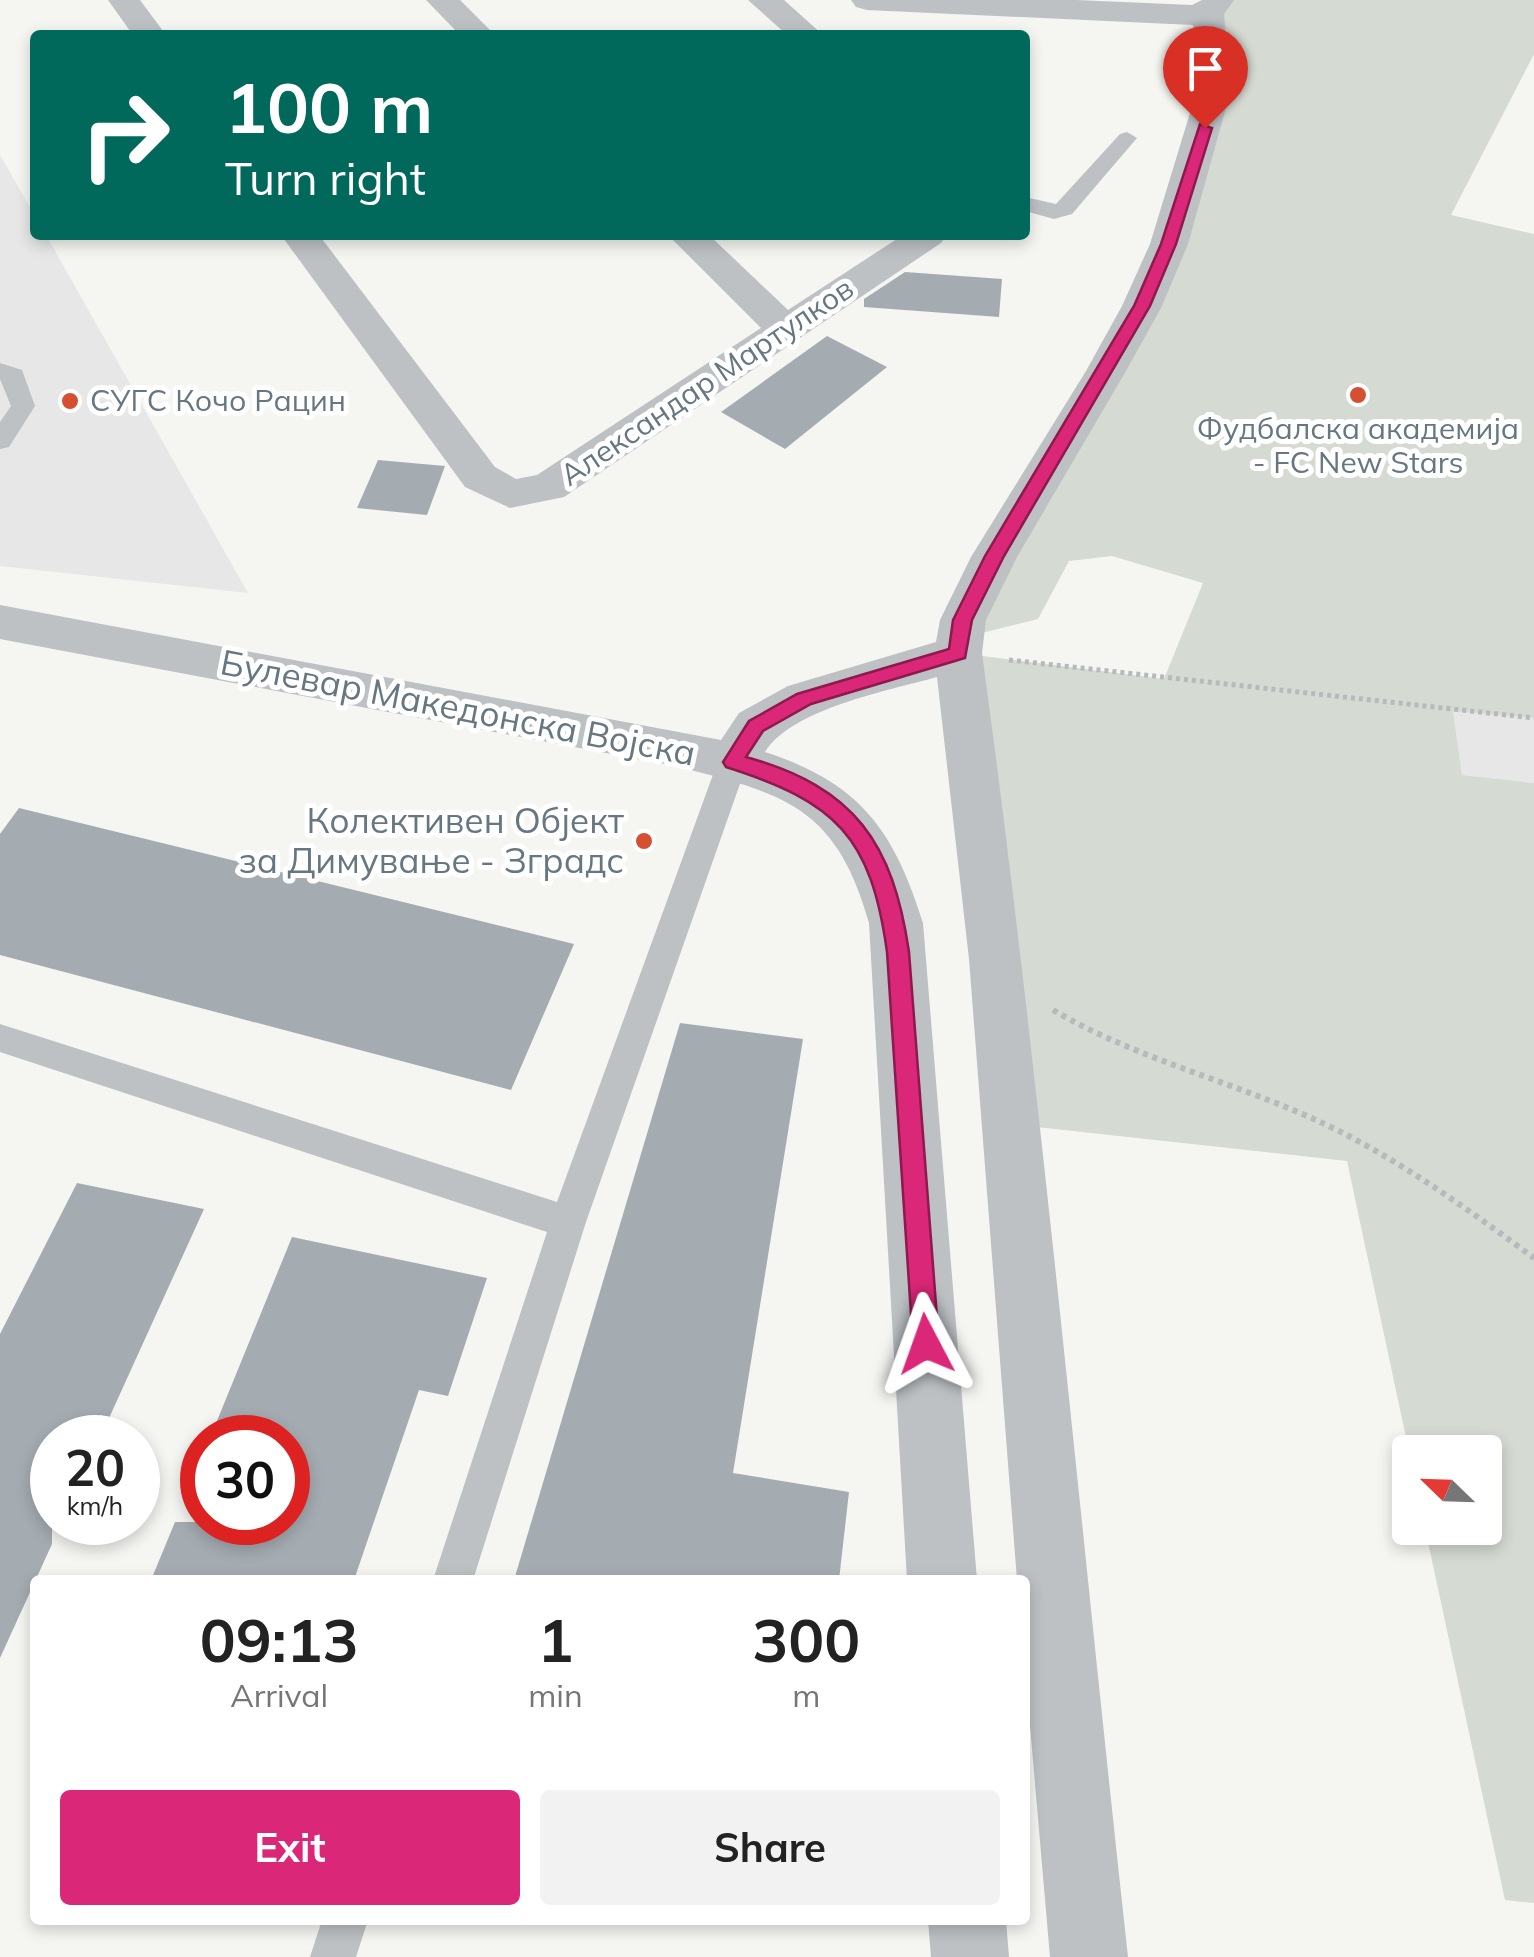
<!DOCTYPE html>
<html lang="en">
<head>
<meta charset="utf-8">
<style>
  :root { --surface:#fff; --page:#f2f2f2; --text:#222; --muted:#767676; --accent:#db2777 }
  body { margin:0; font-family:Mulish,sans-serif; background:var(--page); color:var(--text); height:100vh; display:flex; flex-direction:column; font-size:38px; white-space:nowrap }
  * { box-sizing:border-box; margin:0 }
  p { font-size:32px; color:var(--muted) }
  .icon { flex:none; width:55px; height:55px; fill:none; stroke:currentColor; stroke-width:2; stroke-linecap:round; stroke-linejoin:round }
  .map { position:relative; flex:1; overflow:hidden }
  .sheet { position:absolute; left:30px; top:1575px; width:1000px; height:350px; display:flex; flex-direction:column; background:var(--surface); border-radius:10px; box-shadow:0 5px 15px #0003 }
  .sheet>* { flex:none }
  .hud { position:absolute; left:30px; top:30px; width:1000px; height:210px; border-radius:10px; box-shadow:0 5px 15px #0003; background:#00695c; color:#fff; overflow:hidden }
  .needle { width:65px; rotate:293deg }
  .fabs { position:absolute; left:1392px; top:1435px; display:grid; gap:20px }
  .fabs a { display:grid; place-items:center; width:110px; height:110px; border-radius:10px; background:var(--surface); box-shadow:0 5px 15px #0003; font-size:50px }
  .speed { position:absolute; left:30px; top:1415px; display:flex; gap:20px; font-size:50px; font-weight:700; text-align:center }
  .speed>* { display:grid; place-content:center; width:130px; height:130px; border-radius:50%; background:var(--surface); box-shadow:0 5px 15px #0003; line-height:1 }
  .speed small { font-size:25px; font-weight:400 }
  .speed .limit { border:15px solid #d22; background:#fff; color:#111 }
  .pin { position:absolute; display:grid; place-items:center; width:85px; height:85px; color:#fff; margin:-102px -42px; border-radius:50% 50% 50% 0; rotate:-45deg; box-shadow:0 0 10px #0007 }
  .pin .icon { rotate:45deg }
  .me { position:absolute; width:110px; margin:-55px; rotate:356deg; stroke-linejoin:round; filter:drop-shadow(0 0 8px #0008) }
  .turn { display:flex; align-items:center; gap:35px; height:210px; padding:0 30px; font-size:45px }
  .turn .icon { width:130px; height:130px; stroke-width:2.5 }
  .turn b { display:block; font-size:70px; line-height:85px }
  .eta { display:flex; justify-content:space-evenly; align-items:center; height:170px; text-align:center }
  .eta b { font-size:60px; font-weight:700; line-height:70px }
  .button { display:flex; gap:20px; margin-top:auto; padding:20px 30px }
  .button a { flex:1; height:115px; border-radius:10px; background:var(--accent); color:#fff; font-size:40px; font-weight:700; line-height:115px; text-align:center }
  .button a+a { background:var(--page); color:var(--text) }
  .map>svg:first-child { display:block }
  .built { fill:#e6e7e6 }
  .green { fill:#d5dad2 }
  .building { fill:#a5acb1 }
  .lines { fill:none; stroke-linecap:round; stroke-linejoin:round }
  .path-far1 { stroke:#b7babc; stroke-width:5; stroke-dasharray:4 4; stroke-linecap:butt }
  .path { stroke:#b7babc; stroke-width:6; stroke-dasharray:5 5; stroke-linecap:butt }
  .lane { fill:#bdc1c4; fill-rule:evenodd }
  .street { fill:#bdc1c4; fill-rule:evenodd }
  .route { fill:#db2777; stroke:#8e194d; stroke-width:2.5 }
  .poi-dot { fill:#d54f32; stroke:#fff; stroke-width:4 }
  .labels { text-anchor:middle; stroke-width:10; stroke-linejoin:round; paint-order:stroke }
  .far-street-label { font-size:30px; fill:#677781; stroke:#fff }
  .far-poi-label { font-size:30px; fill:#677781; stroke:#fff; text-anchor:start }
  .street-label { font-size:35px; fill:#677781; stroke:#fff }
  .poi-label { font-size:35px; fill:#677781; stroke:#fff; text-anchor:end }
</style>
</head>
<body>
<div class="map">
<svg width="1534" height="1957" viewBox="0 0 1534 1957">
  <rect width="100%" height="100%" fill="#f5f5f2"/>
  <path class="built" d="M0,155L35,216V235H46L248,593L0,566Z
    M1453,710L1534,718V783L1462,775Z"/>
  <path class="green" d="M1218,0H1534V54L1451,215L1534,234V718L1453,711L1462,775L1534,783V1903L1505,1900L1425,1528H1485V1452H1410V1456L1347,1161L1009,1124L958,653L1164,679L1203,583L1112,556L1069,561L1038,619L961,638L1157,274Z"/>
  <path class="building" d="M905,272L1002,279L999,317L864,307V299Z
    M827,336L887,367L785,449L721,412Z
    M378,460L445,466L427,515L357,508Z
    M19,808L342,887L574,944L511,1090L0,955V834Z
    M680,1023L803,1039L733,1473L849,1492L839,1580H514Z
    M77,1183L204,1209L100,1438H52V1544L0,1658V1334Z
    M292,1237L487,1278L448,1396L419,1390L354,1580H151L175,1522H288V1438H210Z"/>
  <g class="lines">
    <path class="path-far1" d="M1009,660L1534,718"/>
    <path class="path" d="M1053,1010C1133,1057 1223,1079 1307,1116C1389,1152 1462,1205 1534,1258"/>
    <path class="lane" d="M1127,132L1137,138L1072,214L1054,219L1025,211V197L1056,204L1120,134Z
      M0,363L22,370L35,406L9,447L0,449V422L11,406L0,379Z
      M733,750L743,753L748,761L586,1222L473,1580H433L547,1232L0,1052V1024L557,1202L718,761L723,753Z
      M322,1920H368L356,1957H310Z"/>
    <path class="street" d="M108,0H140L166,35H133Z
      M426,0H460L495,35H460Z
      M748,0H784L823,35H787Z
      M851,0H1076L1192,5L1202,0H1234L1224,14L1231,90L1188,244L1162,306L1126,371L1017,557L986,620L982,653C1041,1086 1080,1522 1128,1957H1050L1025,1668V1580H1017L969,959L937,677C888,691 793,708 765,752C860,783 894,830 923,923L977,1580H907L869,923C836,806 785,794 675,766L0,639V605L721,740L739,713L788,686L936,642L940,620L971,557L1086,371L1122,306L1150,244L1197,90L1193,25L867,10L856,7Z
      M281,235H319L495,467L516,479L537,475L761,328L668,235H709L788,310L903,235H947L941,243L564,497L510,508L465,487Z
      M928,1920H1006L1009,1957H931Z"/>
  </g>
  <path class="route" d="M1200,124L1212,128L1176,244L1150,306L1004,556L972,620L965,658L811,704L763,731L746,757C855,787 893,843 909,952L939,1344L935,1353L926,1357L916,1353L913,1344L887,952C871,836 836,802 726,767L723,762L749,721L797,694L949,649L953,620L985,556L1134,306L1161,244Z"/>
  <g class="poi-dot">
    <circle cx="1358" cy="395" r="10"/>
    <circle cx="70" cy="401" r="10"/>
    <circle cx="644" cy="841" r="10"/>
  </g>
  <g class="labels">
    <g class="far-street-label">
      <text transform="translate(707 382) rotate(-34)" y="10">Александар Мартулков</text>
    </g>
    <g class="far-poi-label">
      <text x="90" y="411">СУГС Кочо Рацин</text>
      <text x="1358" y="439" text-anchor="middle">Фудбалска академија<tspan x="1358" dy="34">- FC New Stars</tspan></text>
    </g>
    <g class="street-label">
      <text transform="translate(458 708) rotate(11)" y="12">Булевар Македонска Војска</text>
    </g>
    <g class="poi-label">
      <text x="624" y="833">Колективен Објект<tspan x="624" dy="40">за Димување - Зградс</tspan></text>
    </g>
  </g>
</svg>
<div class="fabs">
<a><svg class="needle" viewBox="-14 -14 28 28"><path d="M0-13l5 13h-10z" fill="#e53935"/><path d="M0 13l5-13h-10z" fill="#767676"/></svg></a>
</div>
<div class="speed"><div>20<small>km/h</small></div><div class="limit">30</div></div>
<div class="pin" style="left:1205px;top:128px;background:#d93025"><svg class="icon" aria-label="arrive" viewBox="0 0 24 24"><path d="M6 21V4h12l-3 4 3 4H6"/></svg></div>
<svg class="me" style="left:926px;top:1344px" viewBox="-20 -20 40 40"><path d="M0-17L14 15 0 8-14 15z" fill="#db2777" stroke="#fff" stroke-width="4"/></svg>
<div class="hud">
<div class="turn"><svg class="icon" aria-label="right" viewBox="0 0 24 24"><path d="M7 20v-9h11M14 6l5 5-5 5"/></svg><div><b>100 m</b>Turn right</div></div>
</div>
<section class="sheet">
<div class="eta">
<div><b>09:13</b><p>Arrival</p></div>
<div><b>1</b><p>min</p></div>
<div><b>300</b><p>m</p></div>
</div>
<div class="button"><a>Exit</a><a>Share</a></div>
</section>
</div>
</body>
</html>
